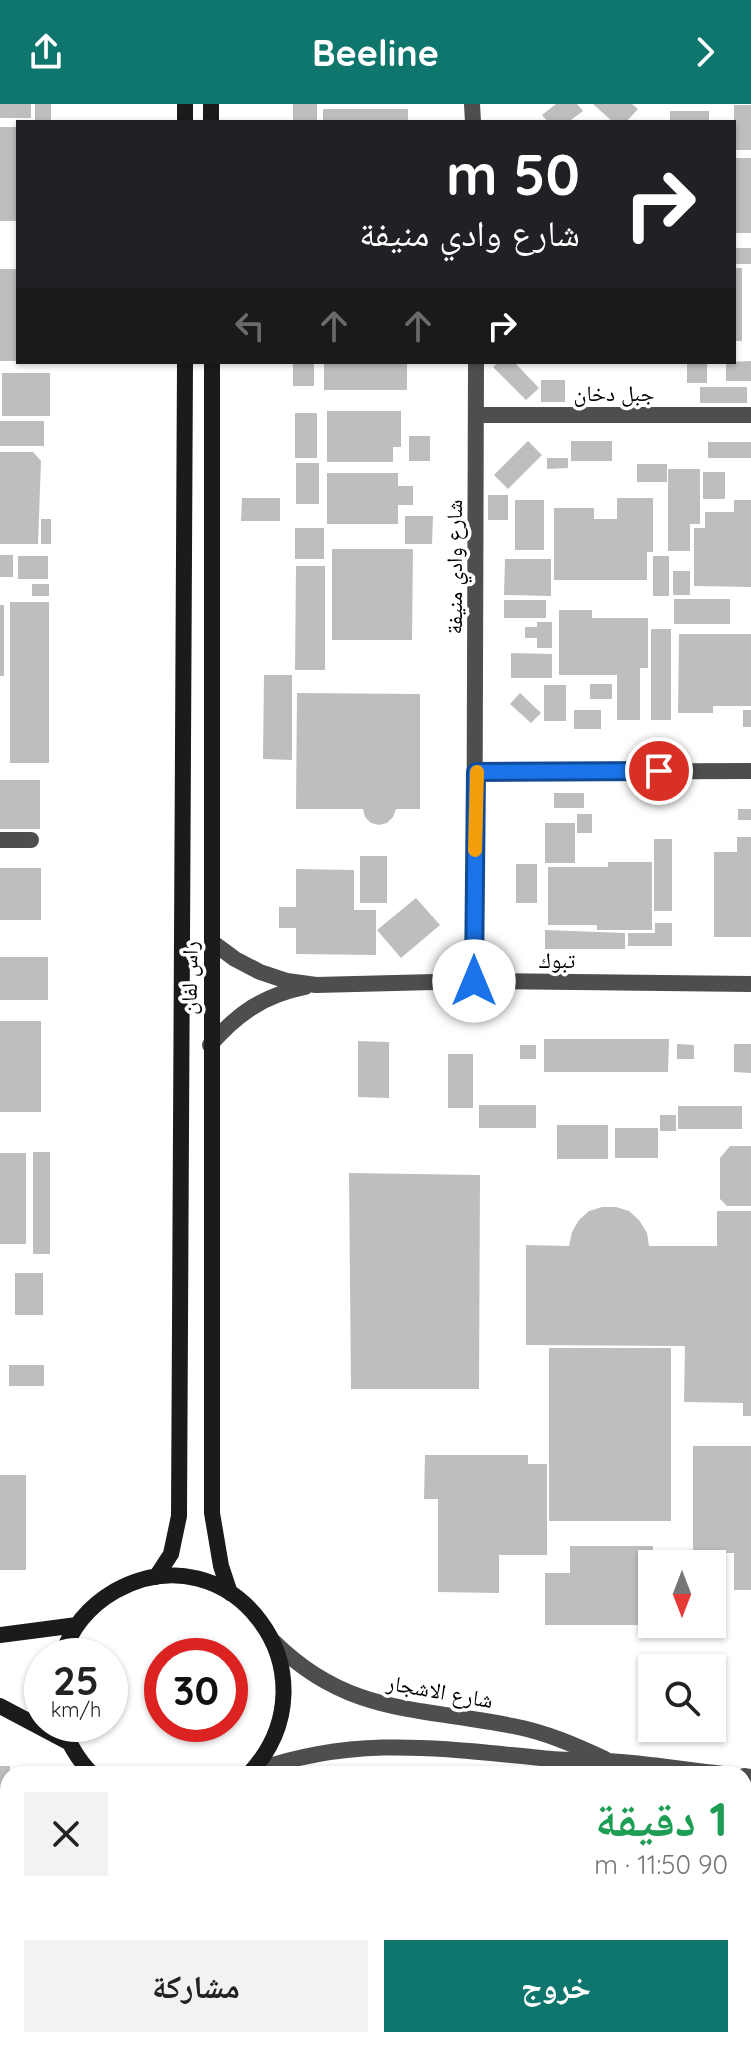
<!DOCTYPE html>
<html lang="ar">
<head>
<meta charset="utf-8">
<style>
  :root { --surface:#fff; --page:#f2f2f2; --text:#222; --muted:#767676; --accent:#0f766e }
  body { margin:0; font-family:Quicksand,"Noto Naskh Arabic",sans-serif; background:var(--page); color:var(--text); direction:rtl; height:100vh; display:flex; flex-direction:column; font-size:30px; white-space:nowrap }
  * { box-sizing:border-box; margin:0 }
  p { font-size:26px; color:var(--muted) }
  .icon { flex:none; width:44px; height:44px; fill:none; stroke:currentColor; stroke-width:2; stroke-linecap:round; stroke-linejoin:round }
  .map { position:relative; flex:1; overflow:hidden; direction:ltr }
  .panel { position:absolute; left:0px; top:1662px; width:752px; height:282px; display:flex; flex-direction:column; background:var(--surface); border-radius:24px 24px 0 0; box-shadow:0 2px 6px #0004; direction:rtl }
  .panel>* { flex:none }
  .banner { position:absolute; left:16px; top:16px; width:720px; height:244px; border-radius:0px; box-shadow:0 2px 6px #0004; direction:rtl; background:#202124; color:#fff; overflow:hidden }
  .needle { width:52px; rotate:180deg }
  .tools { position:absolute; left:638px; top:1446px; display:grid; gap:16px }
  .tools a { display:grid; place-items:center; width:88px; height:88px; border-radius:0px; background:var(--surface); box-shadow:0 2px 6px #0004; font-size:40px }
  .speed { position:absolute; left:24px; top:1534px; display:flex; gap:16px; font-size:40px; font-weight:700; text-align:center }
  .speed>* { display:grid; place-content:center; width:104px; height:104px; border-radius:50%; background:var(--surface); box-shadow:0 2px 6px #0004; line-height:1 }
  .speed small { font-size:20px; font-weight:400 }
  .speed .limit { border:12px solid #d22; background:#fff; color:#111 }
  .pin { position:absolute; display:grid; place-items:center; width:68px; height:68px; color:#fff; margin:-34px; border:4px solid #fff; border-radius:50%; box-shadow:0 2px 8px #0007 }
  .me { position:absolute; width:88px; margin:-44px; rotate:0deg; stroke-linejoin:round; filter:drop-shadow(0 0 6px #0008) }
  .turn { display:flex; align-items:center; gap:28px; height:168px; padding:0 24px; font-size:36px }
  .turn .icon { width:104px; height:104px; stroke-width:2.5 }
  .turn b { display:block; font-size:56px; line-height:68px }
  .lanes { display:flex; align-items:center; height:76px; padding:0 24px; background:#0003; justify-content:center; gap:40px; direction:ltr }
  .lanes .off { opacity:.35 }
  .round { display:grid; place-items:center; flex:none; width:84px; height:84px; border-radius:0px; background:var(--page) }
  .headline { display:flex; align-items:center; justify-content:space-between; height:136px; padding:0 24px }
  h1 { font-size:48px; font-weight:700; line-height:60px; color:#1e9e55 }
  .primary-button { display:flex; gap:16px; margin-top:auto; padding:16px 24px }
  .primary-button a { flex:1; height:92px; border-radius:0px; background:var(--accent); color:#fff; font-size:32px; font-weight:700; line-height:92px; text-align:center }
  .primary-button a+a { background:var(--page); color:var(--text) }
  header { display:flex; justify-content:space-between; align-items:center; height:104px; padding:0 24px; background:var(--accent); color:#fff; font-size:36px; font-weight:700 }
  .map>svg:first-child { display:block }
  .building { fill:#bebebe }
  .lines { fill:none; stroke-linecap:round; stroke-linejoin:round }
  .street { stroke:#4e4e4e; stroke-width:16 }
  .secondary { stroke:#1b1b1b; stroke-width:16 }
  .route-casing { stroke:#114b97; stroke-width:20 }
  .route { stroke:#1a73e8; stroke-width:14 }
  .slow { stroke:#f59e0b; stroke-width:14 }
  .labels { text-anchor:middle; stroke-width:7; stroke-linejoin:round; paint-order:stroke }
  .street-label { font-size:22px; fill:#000; stroke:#fff }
</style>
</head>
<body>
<header><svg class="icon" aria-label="forward" viewBox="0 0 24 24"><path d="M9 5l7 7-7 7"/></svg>Beeline<svg class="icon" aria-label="share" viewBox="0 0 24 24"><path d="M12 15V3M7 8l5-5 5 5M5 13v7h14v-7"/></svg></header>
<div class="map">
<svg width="751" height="1943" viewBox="0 0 751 1943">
  <rect width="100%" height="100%" fill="#fff"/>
  <path class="building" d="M0,0H31V14H0Z
    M35,0H51V18H35Z
    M293,0H317V16H293Z
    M556,0H577L583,7L568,18H548L542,11Z
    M593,0H632L638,5L626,18H613Z
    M734,1H751V46H734Z
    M323,5H408V18H323Z
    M670,7H709V18H670Z
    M0,23H18V117H0Z
    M734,54H751V129H734Z
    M734,144H751V160H734Z
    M734,164H742V237H734Z
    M0,165H18V257H0Z
    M751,257V277H726V258Z
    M293,258H314V282H293Z
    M324,258H407V286H324Z
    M498,258H514L539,284L526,296L493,263Z
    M687,258H707V279H687Z
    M2,269H50V312H2Z
    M541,276H565V298H541Z
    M700,283H747V299H700Z
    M327,307H401V343H393V358H327Z
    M295,309H317V354H295Z
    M0,317H44V342H0Z
    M409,332H430V357H409Z
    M528,337L542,351L508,385L494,371Z
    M571,337H612V357H571Z
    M708,338H751V354H708Z
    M0,348H33L41,357L38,440H0Z
    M547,354H568V364L547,365Z
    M296,359H319V400H296Z
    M637,360H667V378H637Z
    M668,365H700V420H690V447H668Z
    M703,368H725V395H703Z
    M327,369H398V382H413V401H398V420H327Z
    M488,391H508V416H488Z
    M242,394H280V417H241Z
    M617,394H653V448H647V476H554V404H594V415H617Z
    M515,396H544V446H515Z
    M734,396H751V483L694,482V424H705V408H734Z
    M405,412H433L432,440H405Z
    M41,415H51V440H41Z
    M295,424H324V455H295Z
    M332,445H413L412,536H332Z
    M0,451H13V473H0Z
    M18,452H48V475H18Z
    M653,452H669V492H653Z
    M505,455H551V492L504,491Z
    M296,462H325V566H295Z
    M673,467H690V491H673Z
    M32,480H49V492H32Z
    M674,495H730V520H674Z
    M504,496H546V514H504Z
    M10,498H49V659H10Z
    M0,501H4V572H0Z
    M559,506H592V514H648V564H640V616H617V571H559Z
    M537,518H552V544H537V534H525V523H537Z
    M651,525H671V616H651Z
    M679,530H751V602H713V609H678Z
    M511,549L552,550V574H511Z
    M264,571H292V656L263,655Z
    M590,580H612V595H590Z
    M544,581H566V617H544Z
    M297,589L420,590V705H396L393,713L387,719L379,721L371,719L365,713L363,705H296Z
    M520,589L541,609L531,619L510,600Z
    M574,606H601V625H574Z
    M743,606H751V623H743Z
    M0,676H40V725H0Z
    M554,689H584V704H554Z
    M738,705H751V716H738Z
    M577,710H592V729H577Z
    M545,719H575V759H545Z
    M737,733H751V833H714V748H737Z
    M654,735H672V807H654Z
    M360,752H387V799H360Z
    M608,758H652V826H597V821H548V763H608Z
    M516,760H537V799H516Z
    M0,764H41V816H0Z
    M296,765L354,766V806H376V851L296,850V824H279V803H296Z
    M416,794L440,821L401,854L377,826Z
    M655,819H672V842H628V829H655Z
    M545,826L625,829V845H545Z
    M0,853H48V896H0Z
    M0,917H41V1008H0Z
    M544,935H669L668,968H544Z
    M358,937L389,938V994L358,993Z
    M677,940L694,941V955H677Z
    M734,940H751V969L734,968Z
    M520,941H536V955H520Z
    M448,950H473V1004H448Z
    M479,1001H536V1024H479Z
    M678,1002H742V1025H678Z
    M660,1011H676V1027H660Z
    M557,1021H608V1055H557Z
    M615,1024H658V1054H615Z
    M730,1042H751V1102H727L720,1095V1054Z
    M33,1048H50V1150H33Z
    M0,1049H26V1140H0Z
    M349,1069L480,1071L479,1285H351Z
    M602,1103H616L629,1107L639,1116L647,1129L649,1142H717V1107H751V1312H743V1299L684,1298L685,1242L526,1241V1141L569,1142L572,1128L579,1116L589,1107Z
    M15,1169H43V1211H15Z
    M549,1244H671V1417H549Z
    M9,1261H44V1282H9Z
    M693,1342H751V1486H734V1449H693Z
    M425,1351H528V1360H547V1451H499V1489L438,1488V1395H424Z
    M0,1371H26V1466H0Z
    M570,1442H653L652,1521H545V1469H570Z
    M0,1662H10L8,1701H0Z
    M0,1732H8V1777H0Z
    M748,1777L751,1778V1812L744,1811Z
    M0,1785H8V1819H0Z
    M744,1819L751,1820V1848L744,1847Z
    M0,1823H8V1910H0Z
    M744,1859L751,1860L749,1884L744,1883Z
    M0,1927H8V1936H50V1943H0Z
    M305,1936H385V1943H305Z
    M394,1936H411V1943H394Z"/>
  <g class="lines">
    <path class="street" d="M472,0L473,18
      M476,311H751
      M476,668L751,667
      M0,736H31
      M212,838L235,855L260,868L287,877L316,881L474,877L751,880
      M474,877L476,258
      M210,941C237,910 264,891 305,883
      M274,1538C348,1611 418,1603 513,1622C545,1628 575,1641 605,1655
      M252,1668C353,1631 437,1644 541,1654C563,1657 586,1656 608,1657C646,1659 685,1666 723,1670
      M744,1672L751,1673
      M744,1925L751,1926
      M471,1943L474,1936"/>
    <path class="secondary" d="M211,0V18
      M185,18V0
      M212,258V1409L221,1462L230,1489
      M156,1473L171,1450L179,1412L185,258
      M0,1531L77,1521
      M62,1552C71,1524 89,1502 115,1487C230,1423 342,1570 249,1670
      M0,1602L68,1638
      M61,1620C69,1639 77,1655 92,1670
      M179,1936V1943
      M209,1936V1943"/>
  </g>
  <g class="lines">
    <defs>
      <path id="route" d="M474,877L476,668L659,667"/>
    </defs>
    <use href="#route" class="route-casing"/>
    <use href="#route" class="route"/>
    <path class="slow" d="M475,746L477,668"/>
  </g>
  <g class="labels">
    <g class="street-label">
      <text x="614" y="297">جبل دخان</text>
      <text transform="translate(454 463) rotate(-90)" y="8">شارع وادي منيفة</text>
      <text x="557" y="864">تبوك</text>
      <text transform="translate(189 874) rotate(-89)" y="8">راس لفان</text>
      <text transform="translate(440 1587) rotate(10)" y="8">شارع الاشجار</text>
    </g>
  </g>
</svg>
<div class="tools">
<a><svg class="needle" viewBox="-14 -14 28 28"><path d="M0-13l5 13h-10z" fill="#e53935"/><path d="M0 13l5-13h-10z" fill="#767676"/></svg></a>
<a><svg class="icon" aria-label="search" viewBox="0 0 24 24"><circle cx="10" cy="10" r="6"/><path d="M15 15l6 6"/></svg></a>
</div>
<div class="speed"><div>25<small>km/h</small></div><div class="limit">30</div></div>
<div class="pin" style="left:659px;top:667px;background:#d93025"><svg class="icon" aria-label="arrive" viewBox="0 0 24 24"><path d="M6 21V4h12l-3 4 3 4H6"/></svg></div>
<svg class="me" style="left:474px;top:877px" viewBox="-20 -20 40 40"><circle r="19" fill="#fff"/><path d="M0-13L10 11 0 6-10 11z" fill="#1a73e8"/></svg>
<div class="banner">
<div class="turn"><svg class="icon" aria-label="right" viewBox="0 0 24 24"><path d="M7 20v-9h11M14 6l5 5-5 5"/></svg><div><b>50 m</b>شارع وادي منيفة</div></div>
<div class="lanes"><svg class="icon off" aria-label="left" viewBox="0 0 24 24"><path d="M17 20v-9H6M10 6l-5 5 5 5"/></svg><svg class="icon off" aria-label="ahead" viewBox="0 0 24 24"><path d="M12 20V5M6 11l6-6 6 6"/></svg><svg class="icon off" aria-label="ahead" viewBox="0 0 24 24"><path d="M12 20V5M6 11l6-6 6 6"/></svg><svg class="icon" aria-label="right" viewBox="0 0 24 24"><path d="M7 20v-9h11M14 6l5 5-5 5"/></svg></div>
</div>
<section class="panel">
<div class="headline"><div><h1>1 دقيقة</h1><p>90 m · 11:50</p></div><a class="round"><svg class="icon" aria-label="close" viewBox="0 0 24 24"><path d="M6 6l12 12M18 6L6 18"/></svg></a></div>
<div class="primary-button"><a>خروج</a><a>مشاركة</a></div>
</section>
</div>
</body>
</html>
